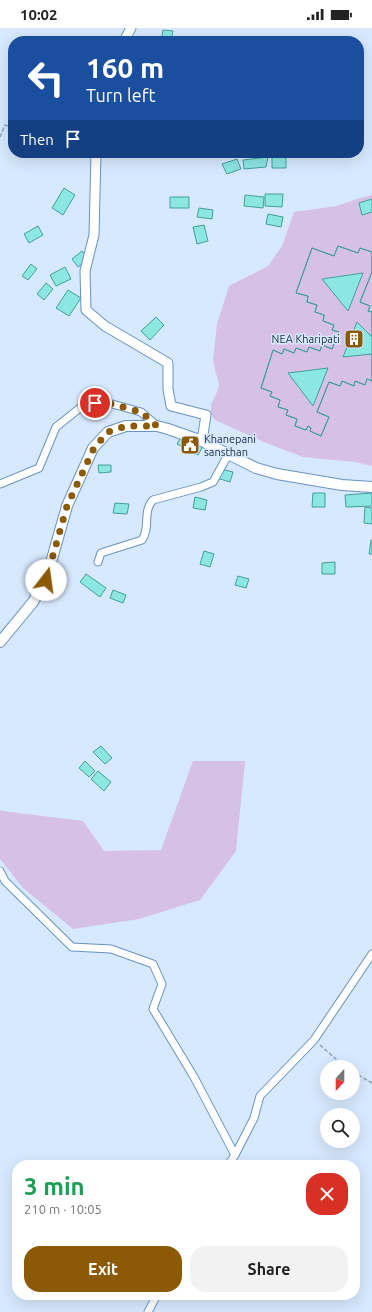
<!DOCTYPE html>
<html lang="en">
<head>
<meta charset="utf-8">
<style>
  :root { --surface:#fff; --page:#f2f2f2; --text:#222; --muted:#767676; --accent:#8c5904 }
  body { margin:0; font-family:Ubuntu,sans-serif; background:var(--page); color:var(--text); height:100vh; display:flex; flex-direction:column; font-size:15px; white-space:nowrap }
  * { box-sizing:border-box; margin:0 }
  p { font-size:13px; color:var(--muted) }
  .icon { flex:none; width:22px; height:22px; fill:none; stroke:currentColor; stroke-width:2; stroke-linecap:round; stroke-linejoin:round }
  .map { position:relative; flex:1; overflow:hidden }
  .side { position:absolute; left:12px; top:1132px; width:348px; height:140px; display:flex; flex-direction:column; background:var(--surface); border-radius:16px; box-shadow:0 4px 16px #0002 }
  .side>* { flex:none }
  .hud { position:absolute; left:8px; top:8px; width:356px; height:122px; border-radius:16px; box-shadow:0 4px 16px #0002; background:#1a4fa0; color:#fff; overflow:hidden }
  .needle { width:26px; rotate:201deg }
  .fabs { position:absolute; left:320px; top:1032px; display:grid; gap:8px }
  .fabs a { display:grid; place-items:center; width:40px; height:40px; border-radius:50%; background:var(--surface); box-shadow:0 4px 16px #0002; font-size:20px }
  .pin { position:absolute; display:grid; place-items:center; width:34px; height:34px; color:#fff; margin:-17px; border:2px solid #fff; border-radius:50%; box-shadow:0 1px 4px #0007 }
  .me { position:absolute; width:44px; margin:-22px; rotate:15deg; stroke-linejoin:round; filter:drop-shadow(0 0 3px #0008) }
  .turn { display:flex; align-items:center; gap:14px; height:84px; padding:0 12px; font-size:18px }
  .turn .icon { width:52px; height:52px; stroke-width:2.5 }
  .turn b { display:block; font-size:28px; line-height:34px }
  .then { display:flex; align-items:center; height:38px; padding:0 12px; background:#0003; gap:8px; font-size:15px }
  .round { display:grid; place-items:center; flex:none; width:42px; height:42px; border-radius:16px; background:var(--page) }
  .head { display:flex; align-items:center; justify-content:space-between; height:68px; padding:0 12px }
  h1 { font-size:24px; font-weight:700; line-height:30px; color:#1e9e55 }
  .action { display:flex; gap:8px; margin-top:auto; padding:8px 12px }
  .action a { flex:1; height:46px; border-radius:16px; background:var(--accent); color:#fff; font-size:16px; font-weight:700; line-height:46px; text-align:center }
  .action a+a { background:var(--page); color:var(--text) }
  .status { display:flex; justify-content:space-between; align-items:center; height:28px; padding:0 20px; background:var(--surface); direction:ltr }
  .status svg { height:11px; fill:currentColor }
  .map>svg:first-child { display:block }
  .green { fill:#d6c0e5 }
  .building { fill:#8ce6e1; stroke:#439f9b; fill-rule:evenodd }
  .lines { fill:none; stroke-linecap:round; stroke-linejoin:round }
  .minor-casing { stroke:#6793c3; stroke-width:9 }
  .tertiary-casing { stroke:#6793c3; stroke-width:11 }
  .secondary-casing { stroke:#6793c3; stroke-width:12 }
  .path { stroke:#93a5b9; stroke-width:1.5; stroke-dasharray:4 2; stroke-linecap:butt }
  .minor { stroke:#fff; stroke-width:7 }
  .tertiary { stroke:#fff; stroke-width:9 }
  .secondary { stroke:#fff; stroke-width:10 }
  .route { stroke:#8c5904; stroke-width:7; stroke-dasharray:0 12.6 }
  .labels { text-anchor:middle; stroke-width:3; stroke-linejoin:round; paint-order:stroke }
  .poi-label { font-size:11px; fill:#1a2d40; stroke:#d7e9fe; text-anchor:end }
</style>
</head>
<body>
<div class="status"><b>10:02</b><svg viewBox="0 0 49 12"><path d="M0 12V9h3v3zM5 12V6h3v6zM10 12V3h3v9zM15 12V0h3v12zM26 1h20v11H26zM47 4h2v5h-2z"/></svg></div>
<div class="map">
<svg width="372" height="1284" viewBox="0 0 372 1284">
  <rect width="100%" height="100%" fill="#d7e9fe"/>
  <path class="green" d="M372,167V438L355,434L303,429L266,415L215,392L211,386V377L217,364L219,357L213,333L217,296L229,258L268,238L282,218L294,184L337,178L357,171Z
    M193,733H245L236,823L200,872L139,891L73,901L23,860L0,831V782L2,783L83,793L104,823L161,822Z"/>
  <path class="building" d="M163,2L173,3L171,13H161Z
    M286,128V140H272V129Z
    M268,129L266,139L244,141L243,132Z
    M237,131L241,141L227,146L222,136Z
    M64,160L75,167L63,187L52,180Z
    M265,166H283L282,179L265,178Z
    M245,167L264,169L263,180L244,178Z
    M170,169H189V180H170Z
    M372,171V184L362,187L359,175Z
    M199,180L213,182L212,191L197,189Z
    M268,186L283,189L281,199L266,196Z
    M204,197L208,213L197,216L193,199Z
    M38,198L43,207L29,215L24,206Z
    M338,218L358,225L360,220L372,224V244L360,274L370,278L368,283L372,284V309L357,294L343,329L372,326V353L367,351L365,357L355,353L354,358L342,353L340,358L329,354L317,384L329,389L321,408L310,403L311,400L308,398L306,402L295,398L297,391L286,387L288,382L278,379L280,372L270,368L272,364L261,360L273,322L282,326L284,321L294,325L296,320L307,324L309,319L320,323L322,317L332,321L339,304L332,302L334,297L323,293L324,287L315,284L317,277L307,274L308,268L296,265L312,220L334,228ZM363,245L348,283L322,251ZM328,340L313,378L288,345Z
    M338,218L358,225L360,220L372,224V244L360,274L370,278L368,283L372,284V353L367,351L365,357L355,353L354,358L342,353L340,358L329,354L317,384L329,389L321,408L310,403L311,400L308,398L306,402L295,398L297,391L286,387L288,382L278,379L280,372L270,368L272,364L261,360L273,322L282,326L284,321L294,325L296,320L307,324L309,319L320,323L322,317L332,321L339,304L332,302L334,297L323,293L324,287L315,284L317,277L307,274L308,268L296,265L312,220L334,228Z
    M82,223L88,231L78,239L72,231Z
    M31,236L37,241L28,252L22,248Z
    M65,239L71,251L56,258L50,247Z
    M46,255L53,261L44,272L37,266Z
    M68,262L81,270L69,288L56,280Z
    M156,289L164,297L150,312L141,303Z
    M182,407L203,418L198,427L177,416Z
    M98,437H111V444L99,445Z
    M221,441L233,444L230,454L217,450Z
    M313,465H325V479H312Z
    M372,465V478L346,479L345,467Z
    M195,469L207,472L205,482L193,480Z
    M115,475L129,476L127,486L113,485Z
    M365,479L372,480V496L364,495Z
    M371,512H372V526H369Z
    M204,523L214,526L210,539L200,536Z
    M335,534V546H322V535Z
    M86,546L106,560L100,569L80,554Z
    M238,548L249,551L246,560L235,557Z
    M113,562L126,567L123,575L110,570Z
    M101,718L112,730L105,736L93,724Z
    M85,733L95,743L89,749L79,740Z
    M98,743L111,754L104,763L91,751Z"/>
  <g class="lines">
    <defs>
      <path id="minor" d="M0,456L39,440L56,399L85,376L105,374L141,384L157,398
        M98,534L101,525L142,512C151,499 142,484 153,472L201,459L213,454L228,427
        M0,843L5,853L72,919L111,921L153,936L162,956L153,981L194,1049L235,1127L228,1137
        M235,1127L254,1090L260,1068L314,1012L372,926
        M148,1284L157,1267"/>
      <path id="tertiary" d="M124,13L131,0
        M96,125L94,207L85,243L86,282L105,298L168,335V361L171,378L206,387L202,413"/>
      <path id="secondary" d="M0,614L33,574L46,552L67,478L93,420L108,404L126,398H157L168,401L202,413L256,440L277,446L342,457L372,459"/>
    </defs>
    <use href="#minor" class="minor-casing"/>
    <use href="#tertiary" class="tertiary-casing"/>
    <use href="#secondary" class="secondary-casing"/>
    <path class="path" d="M0,109L5,97L13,100
      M320,1017L345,1039
      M353,1044L372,1055"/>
    <use href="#minor" class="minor"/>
    <use href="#tertiary" class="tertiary"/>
    <use href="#secondary" class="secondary"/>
  </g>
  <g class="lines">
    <path class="route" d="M46,552L67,478L94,420L108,404L126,398H157L141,384L105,374L95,375"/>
  </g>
  <defs>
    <symbol id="building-square" viewBox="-11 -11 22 22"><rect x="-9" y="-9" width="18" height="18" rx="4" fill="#8c5904" stroke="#d7e9fe"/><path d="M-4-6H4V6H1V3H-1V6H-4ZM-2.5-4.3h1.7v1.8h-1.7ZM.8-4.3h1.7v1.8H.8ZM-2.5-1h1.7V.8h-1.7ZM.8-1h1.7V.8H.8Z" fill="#fff"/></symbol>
    <symbol id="civic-square" viewBox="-11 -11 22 22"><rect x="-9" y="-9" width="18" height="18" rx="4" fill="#8c5904" stroke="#d7e9fe"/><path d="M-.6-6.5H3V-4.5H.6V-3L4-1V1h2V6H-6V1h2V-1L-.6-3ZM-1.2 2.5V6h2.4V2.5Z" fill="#fff"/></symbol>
  </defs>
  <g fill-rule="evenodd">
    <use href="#building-square" x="343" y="300" width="22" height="22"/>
    <use href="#civic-square" x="179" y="406" width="22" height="22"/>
  </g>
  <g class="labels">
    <g class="poi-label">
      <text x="340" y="315">NEA Kharipati</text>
      <text x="204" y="415" text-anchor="start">Khanepani<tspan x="204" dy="13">sansthan</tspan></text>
    </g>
  </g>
</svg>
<div class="fabs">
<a><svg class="needle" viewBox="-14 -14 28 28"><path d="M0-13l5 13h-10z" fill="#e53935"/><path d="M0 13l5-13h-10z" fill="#767676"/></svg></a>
<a><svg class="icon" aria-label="search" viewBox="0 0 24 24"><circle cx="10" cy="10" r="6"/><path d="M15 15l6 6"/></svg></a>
</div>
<div class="pin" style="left:95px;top:375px;background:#d93025"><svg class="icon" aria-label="arrive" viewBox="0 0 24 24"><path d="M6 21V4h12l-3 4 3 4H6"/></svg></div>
<svg class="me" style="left:46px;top:552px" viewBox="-20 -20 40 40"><circle r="19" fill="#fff"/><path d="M0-13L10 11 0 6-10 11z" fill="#8c5904"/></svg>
<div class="hud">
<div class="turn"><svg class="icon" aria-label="left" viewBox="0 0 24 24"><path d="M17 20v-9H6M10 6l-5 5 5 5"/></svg><div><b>160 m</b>Turn left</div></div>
<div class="then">Then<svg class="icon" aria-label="arrive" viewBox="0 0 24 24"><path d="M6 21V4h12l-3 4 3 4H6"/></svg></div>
</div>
<section class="side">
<div class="head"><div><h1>3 min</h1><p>210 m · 10:05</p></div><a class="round" style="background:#d93025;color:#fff"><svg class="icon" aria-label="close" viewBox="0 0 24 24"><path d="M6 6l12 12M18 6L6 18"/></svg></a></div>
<div class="action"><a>Exit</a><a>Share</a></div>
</section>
</div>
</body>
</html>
